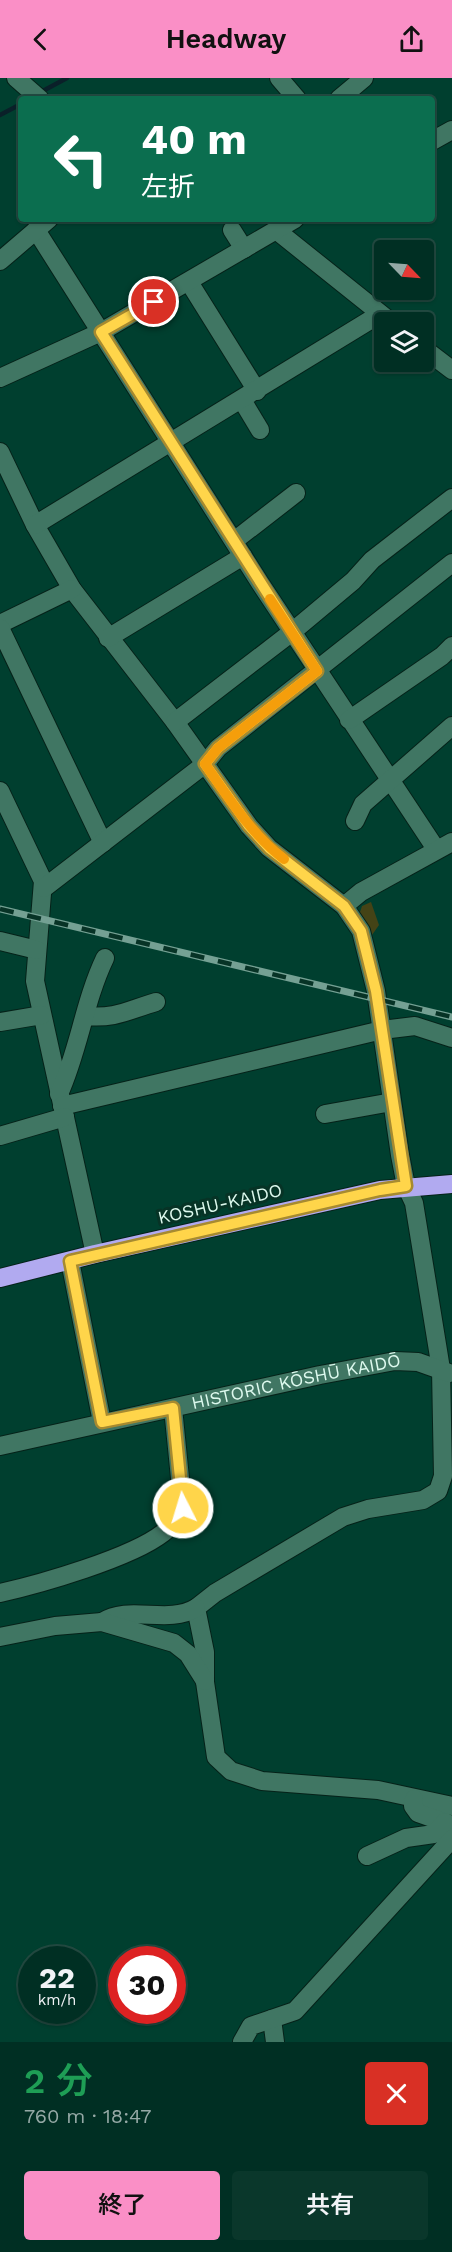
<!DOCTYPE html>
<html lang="ja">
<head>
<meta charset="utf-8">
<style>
  :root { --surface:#002f23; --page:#0a372b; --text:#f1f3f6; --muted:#95a9a6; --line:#224a41; --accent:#fa8fc6 }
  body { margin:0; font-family:"Work Sans","Noto Sans JP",sans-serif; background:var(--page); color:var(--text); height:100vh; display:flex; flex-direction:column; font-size:22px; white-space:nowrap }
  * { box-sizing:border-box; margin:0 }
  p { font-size:20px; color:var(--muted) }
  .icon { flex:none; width:33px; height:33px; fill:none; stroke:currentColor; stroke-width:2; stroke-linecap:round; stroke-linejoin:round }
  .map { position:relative; height:1964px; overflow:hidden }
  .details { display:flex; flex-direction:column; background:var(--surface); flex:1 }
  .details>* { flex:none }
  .hud { position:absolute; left:18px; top:18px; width:417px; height:126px; border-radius:6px; box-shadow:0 2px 4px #0004,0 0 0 2px var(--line); background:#0b6e4f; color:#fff; overflow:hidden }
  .needle { width:39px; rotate:115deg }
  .controls { position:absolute; left:374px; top:162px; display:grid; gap:12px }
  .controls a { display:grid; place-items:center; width:60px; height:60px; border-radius:6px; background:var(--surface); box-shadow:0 2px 4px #0004,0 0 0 2px var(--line); font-size:30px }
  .speed { position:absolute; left:18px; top:1868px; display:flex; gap:12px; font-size:30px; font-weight:700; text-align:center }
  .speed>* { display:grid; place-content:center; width:78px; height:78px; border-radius:50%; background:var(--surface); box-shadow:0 2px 4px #0004,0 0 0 2px var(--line); line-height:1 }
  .speed small { font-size:15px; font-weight:400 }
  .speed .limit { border:9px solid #d22; background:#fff; color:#111 }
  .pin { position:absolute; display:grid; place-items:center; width:51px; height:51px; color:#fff; margin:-26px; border:3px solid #fff; border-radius:50%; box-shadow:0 2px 6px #0007 }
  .me { position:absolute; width:66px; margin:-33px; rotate:355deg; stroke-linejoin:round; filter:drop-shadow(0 0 4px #0008) }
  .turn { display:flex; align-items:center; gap:21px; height:126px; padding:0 24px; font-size:27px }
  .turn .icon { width:78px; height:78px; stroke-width:2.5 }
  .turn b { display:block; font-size:42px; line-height:51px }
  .round { display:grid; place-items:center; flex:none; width:63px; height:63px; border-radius:6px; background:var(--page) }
  .head { display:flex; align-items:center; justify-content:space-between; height:102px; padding:0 24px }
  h1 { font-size:36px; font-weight:600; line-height:45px; color:#1e9e55 }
  .cta { display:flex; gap:12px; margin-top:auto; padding:12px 24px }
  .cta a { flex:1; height:69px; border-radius:6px; background:var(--accent); color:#111; font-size:24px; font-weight:600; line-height:69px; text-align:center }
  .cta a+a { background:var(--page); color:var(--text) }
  header { display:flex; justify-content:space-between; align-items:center; height:78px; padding:0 24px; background:var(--accent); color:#111; font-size:27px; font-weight:600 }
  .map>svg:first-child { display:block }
  .green { fill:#444316 }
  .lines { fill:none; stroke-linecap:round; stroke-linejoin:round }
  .stream { stroke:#0a2029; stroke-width:4.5 }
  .minor-casing { stroke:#052219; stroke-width:20 }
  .highway-casing { stroke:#052219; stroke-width:20 }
  .minor { stroke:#407663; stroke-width:18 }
  .highway { stroke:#b1aaf0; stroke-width:18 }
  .rail-casing { stroke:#74a093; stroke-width:7 }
  .rail { stroke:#073326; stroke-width:4.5; stroke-dasharray:14; stroke-linecap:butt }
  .route-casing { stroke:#a68a30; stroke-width:15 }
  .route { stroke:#ffd54a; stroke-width:10 }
  .slow { stroke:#f59e0b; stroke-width:10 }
  .labels { text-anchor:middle; stroke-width:6; stroke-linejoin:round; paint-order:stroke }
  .street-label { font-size:18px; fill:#ddf9ee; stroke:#073326 }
</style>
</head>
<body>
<header><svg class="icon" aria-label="back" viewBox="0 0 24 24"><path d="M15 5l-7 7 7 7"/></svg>Headway<svg class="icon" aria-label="share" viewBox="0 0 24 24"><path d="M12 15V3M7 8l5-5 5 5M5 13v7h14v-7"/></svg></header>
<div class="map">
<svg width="452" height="1964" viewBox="0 0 452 1964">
  <rect width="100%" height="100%" fill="#003f2f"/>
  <path class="green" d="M371,824L379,847L372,857L359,837L362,828Z"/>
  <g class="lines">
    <path class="stream" d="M39,15L67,0
      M0,37L21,26"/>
    <defs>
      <g id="minor">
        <path d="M16,0L40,21"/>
        <path d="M279,0L297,21"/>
        <path d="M339,21L364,0"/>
        <path d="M432,63L452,52"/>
        <path d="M36,152L260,505L436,771"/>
        <path d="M232,152L244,171"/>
        <path d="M276,152L391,244"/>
        <path d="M0,183L49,141"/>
        <path d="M189,204L257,313"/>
        <path d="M423,270L452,292"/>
        <path d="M0,300L101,254L295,141"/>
        <path d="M242,322L260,352"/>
        <path d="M0,374L35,447L72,511L175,644L249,748L269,770L344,828L361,853L376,913L400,1077L406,1108L414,1125L441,1291L443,1398L438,1413L423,1422L368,1431L343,1439L215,1515L196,1530L205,1574V1604L216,1679L231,1693L262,1703L378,1712L452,1728"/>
        <path d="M35,447L380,236"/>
        <path d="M234,463L296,415"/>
        <path d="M0,546L72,511"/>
        <path d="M0,550L103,765"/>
        <path d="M108,560L243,478"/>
        <path d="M349,642L442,578L452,568"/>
        <path d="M175,644L292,554L353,503L372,482L452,420"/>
        <path d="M0,713L43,803L35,903L95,1176"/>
        <path d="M355,743L363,726L452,648"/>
        <path d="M44,810L205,686L218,670L452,485"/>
        <path d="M344,828L361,814L452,764"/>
        <path d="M0,863L37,872"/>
        <path d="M85,938C116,941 128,932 156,924"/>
        <path d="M0,944L42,937"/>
        <path d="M59,1016C79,972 84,924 105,880"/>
        <path d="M62,1028L382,952L415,948L452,960"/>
        <path d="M325,1036L392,1024"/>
        <path d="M0,1058L65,1039"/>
        <path d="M70,1183L102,1344"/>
        <path id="s1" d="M0,1368L320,1297L395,1283L418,1284L449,1295"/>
        <path d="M0,1515C40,1506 131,1480 163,1455C171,1449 176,1437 183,1430L173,1330"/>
        <path d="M102,1544C129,1526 167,1547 196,1530"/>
        <path d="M0,1559L55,1548L102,1544L174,1565L188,1576L205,1603"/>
        <path d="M414,1721L413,1728L418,1735L452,1747"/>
        <path d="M367,1778L406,1760L434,1756L445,1744"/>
        <path d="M272,1941L275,1964"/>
        <path d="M242,1964L251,1948L295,1933L452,1761"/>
      </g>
      <path id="highway" d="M0,1200L95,1176L380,1112L452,1106"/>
    </defs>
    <use href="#minor" class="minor-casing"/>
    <use href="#highway" class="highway-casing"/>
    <use href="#minor" class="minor"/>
    <use href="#highway" class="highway"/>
    <defs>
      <path id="rail" d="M0,831L452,939"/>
    </defs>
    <use href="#rail" class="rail-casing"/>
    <use href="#rail" class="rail"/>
  </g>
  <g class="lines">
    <defs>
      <path id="route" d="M154,224L101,254L317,593L218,670L205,686L249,748L269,770L344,828L361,853L376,913L406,1108L380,1112L70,1183L102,1344L173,1330L183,1430"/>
    </defs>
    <use href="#route" class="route-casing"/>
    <use href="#route" class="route"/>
    <path class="slow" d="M270,521L317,593L218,670L205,686C229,720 251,756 284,781"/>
  </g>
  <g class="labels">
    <g class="street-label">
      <text transform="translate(220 1126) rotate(-13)" y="6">KOSHU-KAIDO</text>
      <text dy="6" stroke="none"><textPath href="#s1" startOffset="303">HISTORIC KŌSHŪ KAIDŌ</textPath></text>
    </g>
  </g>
</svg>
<div class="controls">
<a><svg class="needle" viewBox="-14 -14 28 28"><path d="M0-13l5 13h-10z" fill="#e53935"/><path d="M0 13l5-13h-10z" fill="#95a9a6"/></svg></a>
<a><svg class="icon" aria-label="layers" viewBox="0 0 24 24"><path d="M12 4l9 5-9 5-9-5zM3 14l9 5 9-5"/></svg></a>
</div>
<div class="speed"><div>22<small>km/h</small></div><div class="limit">30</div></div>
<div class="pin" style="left:154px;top:224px;background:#d93025"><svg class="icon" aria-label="arrive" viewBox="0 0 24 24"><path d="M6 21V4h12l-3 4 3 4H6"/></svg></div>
<svg class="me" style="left:183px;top:1430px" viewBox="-20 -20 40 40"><circle r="17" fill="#ffd54a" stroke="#fff" stroke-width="3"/><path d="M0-11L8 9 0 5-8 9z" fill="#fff"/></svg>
<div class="hud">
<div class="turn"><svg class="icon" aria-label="left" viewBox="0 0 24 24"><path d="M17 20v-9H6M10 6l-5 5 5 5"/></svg><div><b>40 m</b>左折</div></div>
</div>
</div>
<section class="details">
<div class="head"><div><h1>2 分</h1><p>760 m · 18:47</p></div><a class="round" style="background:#d93025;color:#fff"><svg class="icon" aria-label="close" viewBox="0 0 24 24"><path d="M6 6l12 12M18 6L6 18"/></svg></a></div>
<div class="cta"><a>終了</a><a>共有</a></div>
</section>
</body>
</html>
